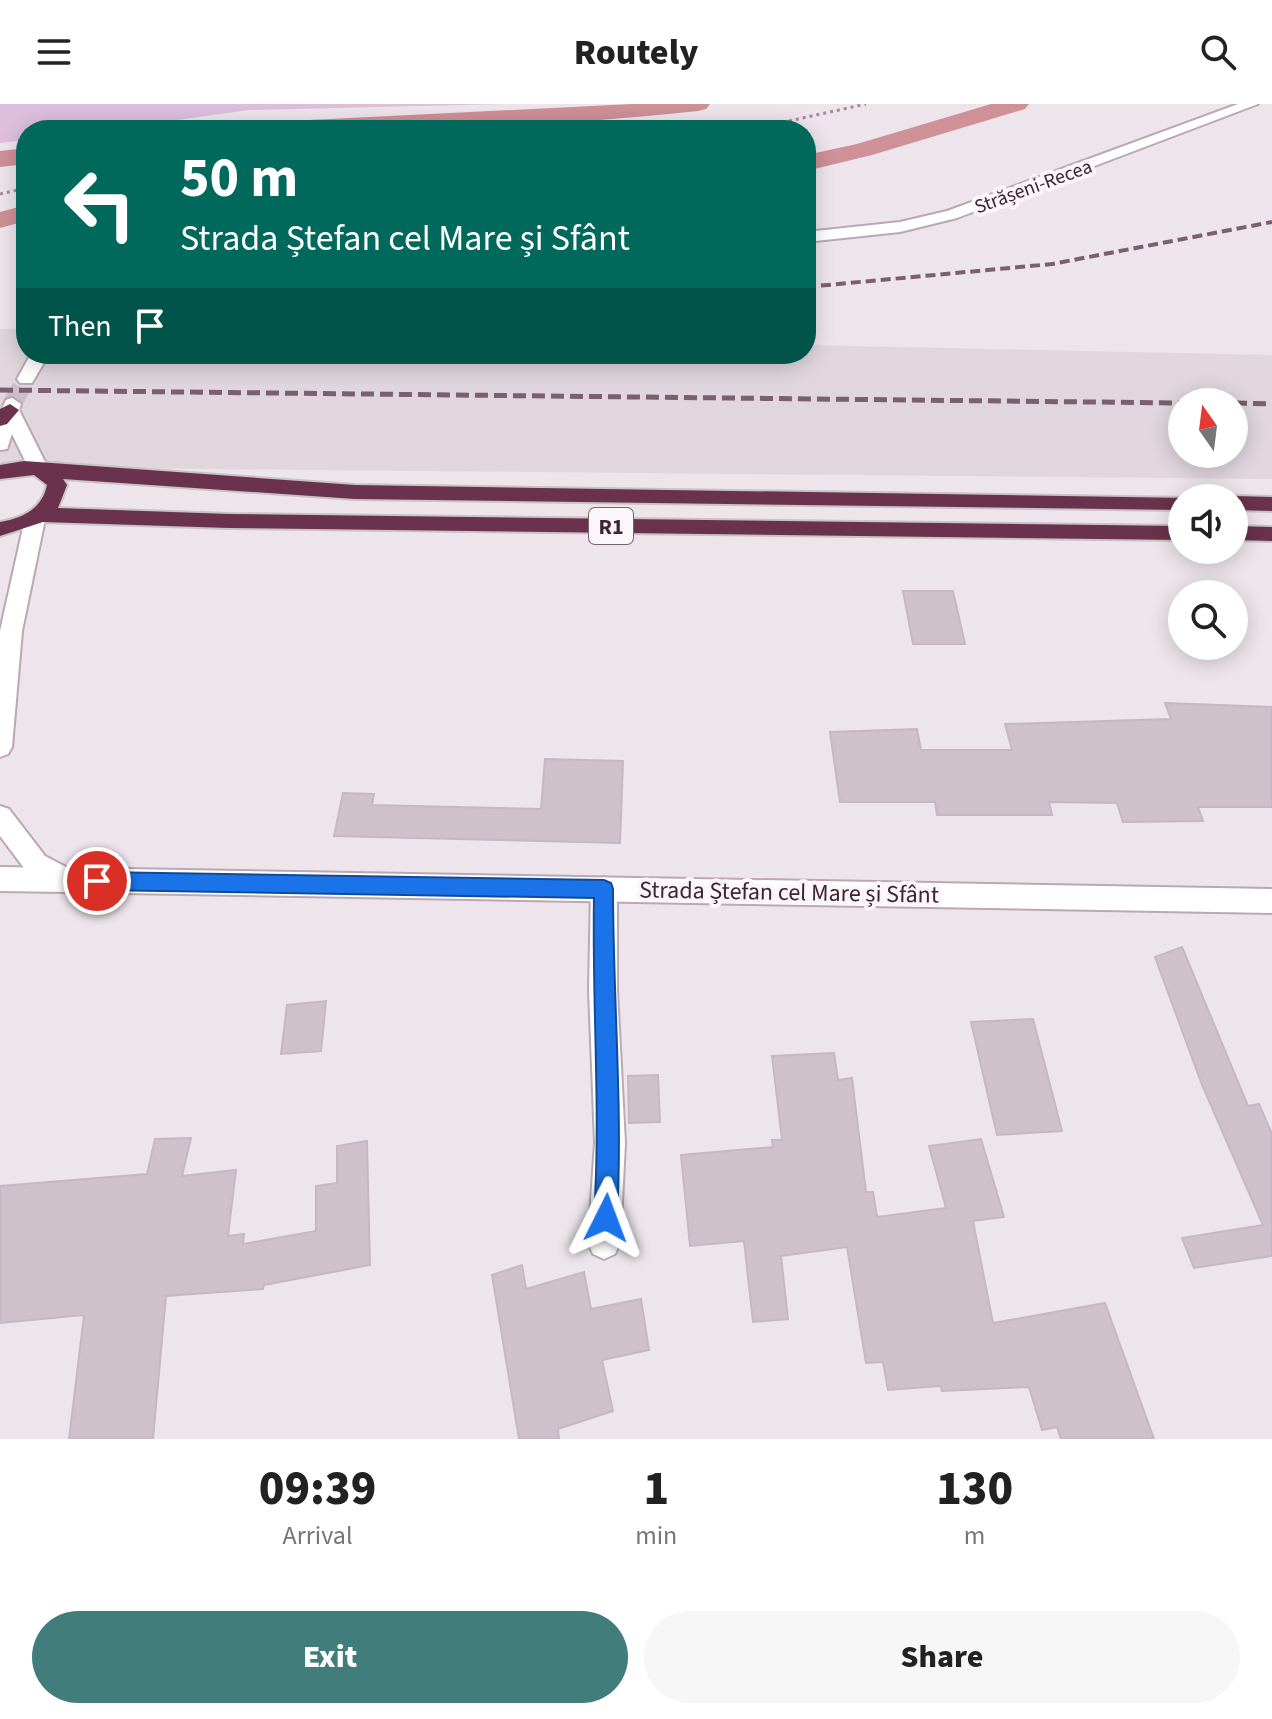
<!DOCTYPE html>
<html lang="en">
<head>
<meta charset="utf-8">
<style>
  :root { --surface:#fff; --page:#f6f6f6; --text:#222; --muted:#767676; --accent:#407d7b }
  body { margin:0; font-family:"Source Sans 3",sans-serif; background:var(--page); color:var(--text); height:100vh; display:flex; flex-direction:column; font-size:30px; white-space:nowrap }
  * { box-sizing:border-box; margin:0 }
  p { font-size:26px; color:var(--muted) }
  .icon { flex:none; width:44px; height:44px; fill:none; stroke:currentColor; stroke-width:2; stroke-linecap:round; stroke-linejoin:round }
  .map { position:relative; height:1335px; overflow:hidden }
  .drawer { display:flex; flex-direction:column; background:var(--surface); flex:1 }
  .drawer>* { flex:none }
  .guide { position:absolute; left:16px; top:16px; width:800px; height:244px; border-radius:32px; box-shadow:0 4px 20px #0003; background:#00695c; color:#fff; overflow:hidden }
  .needle { width:52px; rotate:346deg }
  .tools { position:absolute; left:1168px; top:284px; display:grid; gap:16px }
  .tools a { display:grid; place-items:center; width:80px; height:80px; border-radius:50%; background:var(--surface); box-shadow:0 4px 20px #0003; font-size:40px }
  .pin { position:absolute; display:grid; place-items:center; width:68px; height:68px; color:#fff; margin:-34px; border:4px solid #fff; border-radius:50%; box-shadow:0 2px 8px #0007 }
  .me { position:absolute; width:88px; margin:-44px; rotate:3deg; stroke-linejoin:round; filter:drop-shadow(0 0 6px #0008) }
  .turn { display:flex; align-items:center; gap:28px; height:168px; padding:0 32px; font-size:36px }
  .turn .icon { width:104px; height:104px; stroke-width:2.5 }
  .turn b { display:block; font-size:56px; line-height:68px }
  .then { display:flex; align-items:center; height:76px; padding:0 32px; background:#0003; gap:16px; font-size:30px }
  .eta { display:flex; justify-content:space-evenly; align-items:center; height:136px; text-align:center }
  .eta b { font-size:48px; font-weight:800; line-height:56px }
  .cta { display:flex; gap:16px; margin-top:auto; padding:16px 32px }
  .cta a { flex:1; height:92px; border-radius:48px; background:var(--accent); color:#fff; font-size:32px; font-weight:800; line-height:92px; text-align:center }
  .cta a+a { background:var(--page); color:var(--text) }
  header { display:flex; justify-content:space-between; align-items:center; height:104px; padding:0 32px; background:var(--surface); font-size:36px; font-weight:800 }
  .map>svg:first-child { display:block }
  .built { fill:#e1d6de; fill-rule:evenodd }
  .green { fill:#ddbfdd }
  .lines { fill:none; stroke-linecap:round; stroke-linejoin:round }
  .canal { fill:#cf9097; fill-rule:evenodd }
  .building { fill:#cec1ca; stroke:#c7b7c2; stroke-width:2 }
  .secondary-tunnel { stroke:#cabfc6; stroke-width:19; stroke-dasharray:19 10; stroke-linecap:butt }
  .street-casing { stroke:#b9abb4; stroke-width:4 }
  .secondary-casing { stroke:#bca7b3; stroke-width:4 }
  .highway-casing { stroke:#c9c2c6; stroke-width:4 }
  .path { stroke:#af879f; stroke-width:3; stroke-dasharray:3 4; stroke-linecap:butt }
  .street { fill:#fff; fill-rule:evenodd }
  .secondary { fill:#fff; fill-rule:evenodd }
  .highway { fill:#6a324c; fill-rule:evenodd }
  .rail-far1 { stroke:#7a5f6e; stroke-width:4; stroke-dasharray:10 5; stroke-linecap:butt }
  .rail { stroke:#7a5f6e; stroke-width:5; stroke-dasharray:13 6; stroke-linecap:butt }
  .route { fill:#1a73e8; stroke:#114b97; stroke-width:2 }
  .labels { text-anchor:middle; stroke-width:8; stroke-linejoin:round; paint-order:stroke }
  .far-street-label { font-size:20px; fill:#3f2533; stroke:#faf6f9 }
  .shield { fill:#faf6f9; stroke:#77646e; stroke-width:2 }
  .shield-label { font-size:22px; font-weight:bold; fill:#3f2533 }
  .street-label { font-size:24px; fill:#3f2533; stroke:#faf6f9 }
</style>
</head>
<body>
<header><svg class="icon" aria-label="menu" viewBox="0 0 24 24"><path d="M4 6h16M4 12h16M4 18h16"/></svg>Routely<svg class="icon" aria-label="search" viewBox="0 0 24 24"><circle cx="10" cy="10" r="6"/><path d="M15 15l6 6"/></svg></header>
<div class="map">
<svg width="1272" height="1335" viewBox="0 0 1272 1335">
  <rect width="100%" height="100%" fill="#ede5eb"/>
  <path class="built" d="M0,225H26V250H806V241L1272,251V375L0,363ZM1182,298H1234V350H1182Z"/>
  <path class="green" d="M0,0H504L249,6L105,26H26V36L0,39Z"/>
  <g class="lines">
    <path class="canal" d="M632,0H710L706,5L698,7C544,24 391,26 237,26L240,21L249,19Z
      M991,0H1029L1025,5L872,51L806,67V51L857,40Z
      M26,44V60L0,63V47Z
      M26,101V117L0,124V108Z"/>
  </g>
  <path class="building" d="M903,487H953L965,540H913Z
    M1165,599L1272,603V703H1198L1203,717L1123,718L1117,699L1049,698L1052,711H937L935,698H840L830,628L917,625L921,646H1012L1005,620L1171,615Z
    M545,655L623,657L620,739L334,732L343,689L374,690L372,701L541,705Z
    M1182,843L1248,1002L1259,1000L1272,1030V1152L1194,1164L1182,1134L1263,1121L1202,981L1155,853Z
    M326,897L321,947L281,950L287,901Z
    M1033,915L1062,1027L997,1031L971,918Z
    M834,949L838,976L852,974L866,1088H873L877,1113L946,1104L929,1042L981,1035L1004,1113L973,1117L993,1219L1105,1199L1154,1335H1061L1057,1323L1042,1326L1029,1283L942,1287L941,1282L888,1286L883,1258L866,1259L847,1143L781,1152L788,1215L753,1218L744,1137L690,1142L681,1051L773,1043L772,1036H782L772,952Z
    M658,971L660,1018L629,1019L628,972Z
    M191,1034L182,1072L236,1066L228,1132L244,1130L243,1140L316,1127V1082L337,1079V1042L367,1037L370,1161L264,1181L263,1185L166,1192L153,1335H69L84,1211L0,1219V1082L147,1070L155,1035Z
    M522,1161L526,1185L584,1168L591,1205L641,1195L649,1246L602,1256L613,1307L558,1325L559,1335H519L492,1171Z"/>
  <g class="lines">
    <path class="secondary-tunnel" d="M12,300L26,275"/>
    <defs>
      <path id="street" d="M0,763L65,764L74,768L78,776L74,784L65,788L0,787Z
        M604,773L613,776L617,785V886L625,1039L620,1139L615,1150L604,1155L593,1150L588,1139L595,1039L589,886L591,785L595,776Z"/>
      <path id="secondary" d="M1238,0H1258L957,114L900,128L806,138V128L900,118L947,107Z
        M31,250H49L32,279H20L17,275Z
        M12,294L21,300L19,306L48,364L45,369H31L12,330L7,345L0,346V309L6,296Z
        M35,408L42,410L45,415L22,527L12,643L8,650L0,653V527L25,415L28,410Z
        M0,702L9,705L45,752L68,764L1272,785V809L65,788L27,768L0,732Z"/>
      <path id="highway" d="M10,300L19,306L7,320L0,322V305Z
        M24,357L355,381L1189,394H1182V406L355,395L63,375L67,381L58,404L229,410L1182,422V436L229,424L43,418L0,432V418C23,414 42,405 47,381L34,371L0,375V361Z
        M1234,392L1272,393V407L1234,406V394H1227Z
        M1234,422L1272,423V437L1234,436Z"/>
    </defs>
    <use href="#street" class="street-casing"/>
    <use href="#secondary" class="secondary-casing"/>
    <use href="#highway" class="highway-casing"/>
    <path class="path" d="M748,26L866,0
      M0,90L26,84"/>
    <use href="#street" class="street"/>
    <use href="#secondary" class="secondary"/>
    <use href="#highway" class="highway"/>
    <path class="rail-far1" d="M806,183L1052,160L1272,118"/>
    <path class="rail" d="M0,286L1182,299
      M1234,299L1272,300"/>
  </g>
  <path class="route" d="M97,768L604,776L611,779L613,785C613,895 623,1004 617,1114L614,1122L606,1125L597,1122L594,1114C601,1007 592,901 594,794L97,786L90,783L87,777L90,771Z"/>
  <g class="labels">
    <g class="far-street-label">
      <text transform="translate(1033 82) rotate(-20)" y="7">Strășeni-Recea</text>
    </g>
    <rect class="shield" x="589" y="404" width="44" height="36" rx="6"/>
    <g class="shield-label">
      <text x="611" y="430">R1</text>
    </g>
    <g class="street-label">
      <text transform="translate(789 788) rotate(1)" y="8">Strada Ștefan cel Mare și Sfânt</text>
    </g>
  </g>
</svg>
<div class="tools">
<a><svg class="needle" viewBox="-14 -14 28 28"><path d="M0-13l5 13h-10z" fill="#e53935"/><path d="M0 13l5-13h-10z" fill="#767676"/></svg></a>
<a><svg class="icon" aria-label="sound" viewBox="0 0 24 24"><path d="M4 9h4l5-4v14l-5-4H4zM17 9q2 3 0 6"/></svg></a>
<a><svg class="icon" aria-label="search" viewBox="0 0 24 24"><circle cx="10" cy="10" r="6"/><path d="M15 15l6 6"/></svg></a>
</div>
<div class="pin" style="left:97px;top:777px;background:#d93025"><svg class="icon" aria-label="arrive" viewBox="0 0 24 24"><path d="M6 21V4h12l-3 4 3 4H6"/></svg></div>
<svg class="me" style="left:606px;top:1114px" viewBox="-20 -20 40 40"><path d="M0-17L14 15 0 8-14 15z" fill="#1a73e8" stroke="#fff" stroke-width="4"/></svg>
<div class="guide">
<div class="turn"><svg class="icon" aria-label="left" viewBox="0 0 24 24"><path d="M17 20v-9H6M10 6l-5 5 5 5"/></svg><div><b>50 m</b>Strada Ștefan cel Mare și Sfânt</div></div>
<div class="then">Then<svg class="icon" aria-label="arrive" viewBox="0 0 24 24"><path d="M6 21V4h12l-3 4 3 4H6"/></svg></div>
</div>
</div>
<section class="drawer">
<div class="eta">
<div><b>09:39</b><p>Arrival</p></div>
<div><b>1</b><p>min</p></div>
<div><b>130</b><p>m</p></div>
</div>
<div class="cta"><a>Exit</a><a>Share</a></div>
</section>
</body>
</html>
